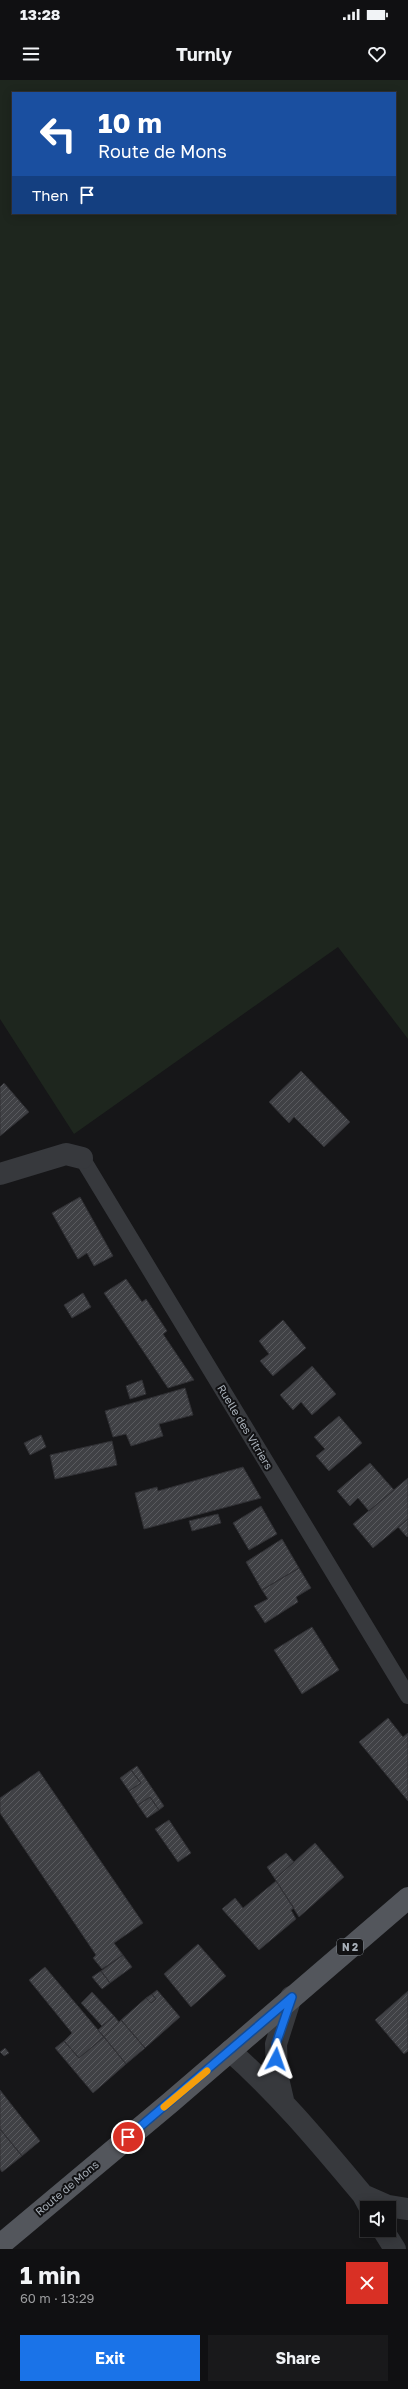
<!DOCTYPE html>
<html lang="en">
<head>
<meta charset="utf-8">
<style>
  :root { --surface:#101012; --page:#19191b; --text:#f1f3f6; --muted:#9c9d9f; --line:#303032; --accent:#1a73e8 }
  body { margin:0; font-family:"Golos Text",sans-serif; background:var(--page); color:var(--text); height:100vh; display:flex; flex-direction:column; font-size:15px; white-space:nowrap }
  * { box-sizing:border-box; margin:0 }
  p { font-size:13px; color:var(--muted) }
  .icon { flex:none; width:22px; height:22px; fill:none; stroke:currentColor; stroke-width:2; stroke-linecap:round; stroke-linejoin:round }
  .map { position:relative; height:2169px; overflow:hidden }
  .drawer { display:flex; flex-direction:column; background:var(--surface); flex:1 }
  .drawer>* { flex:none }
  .top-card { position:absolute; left:12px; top:12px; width:384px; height:122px; border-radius:0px; box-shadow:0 2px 10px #0003,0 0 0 1px var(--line); background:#1a4fa0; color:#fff; overflow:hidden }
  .buttons { position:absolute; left:360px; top:2121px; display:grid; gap:8px }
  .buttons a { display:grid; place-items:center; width:36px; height:36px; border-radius:0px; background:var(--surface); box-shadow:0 2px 10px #0003,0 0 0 1px var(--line); font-size:20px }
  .pin { position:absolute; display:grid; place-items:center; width:34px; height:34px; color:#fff; margin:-17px; border:2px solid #fff; border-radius:50%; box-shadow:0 1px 4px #0007 }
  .me { position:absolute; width:44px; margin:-22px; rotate:4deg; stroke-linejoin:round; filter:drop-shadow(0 0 3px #0008) }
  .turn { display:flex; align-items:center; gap:14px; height:84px; padding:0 20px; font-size:18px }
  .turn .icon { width:52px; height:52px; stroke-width:2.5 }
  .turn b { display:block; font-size:28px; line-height:34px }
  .then { display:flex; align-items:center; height:38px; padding:0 20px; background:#0003; gap:8px; font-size:15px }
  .round { display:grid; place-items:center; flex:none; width:42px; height:42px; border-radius:0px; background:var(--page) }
  .headline { display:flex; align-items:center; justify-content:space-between; height:68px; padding:0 20px }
  h1 { font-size:24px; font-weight:700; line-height:30px }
  .action { display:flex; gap:8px; margin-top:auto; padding:8px 20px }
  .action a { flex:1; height:46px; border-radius:0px; background:var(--accent); color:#fff; font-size:16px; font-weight:700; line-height:46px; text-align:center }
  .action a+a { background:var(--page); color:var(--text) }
  .status { display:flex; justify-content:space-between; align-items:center; height:28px; padding:0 20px; background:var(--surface); direction:ltr }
  .status svg { height:11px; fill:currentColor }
  header { display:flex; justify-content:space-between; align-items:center; height:52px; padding:0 20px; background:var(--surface); font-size:18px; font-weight:700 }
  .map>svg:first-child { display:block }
  .green { fill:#1e261e; fill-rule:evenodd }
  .building { fill:url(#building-hatch); stroke:#303034 }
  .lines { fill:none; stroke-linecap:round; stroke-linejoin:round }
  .service { stroke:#37393d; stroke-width:16 }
  .minor { stroke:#37393d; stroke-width:22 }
  .primary { stroke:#53565c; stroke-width:22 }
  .route-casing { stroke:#114b97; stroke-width:10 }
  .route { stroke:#1a73e8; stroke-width:7 }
  .slow { stroke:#f59e0b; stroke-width:7 }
  .labels { text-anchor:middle; stroke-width:4; stroke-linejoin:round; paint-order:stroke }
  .shield { fill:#111113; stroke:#7a8086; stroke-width:1 }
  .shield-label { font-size:10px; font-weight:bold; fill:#a7afb8 }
  .street-label { font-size:11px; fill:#a7afb8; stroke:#111113 }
</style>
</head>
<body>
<div class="status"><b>13:28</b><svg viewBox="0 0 49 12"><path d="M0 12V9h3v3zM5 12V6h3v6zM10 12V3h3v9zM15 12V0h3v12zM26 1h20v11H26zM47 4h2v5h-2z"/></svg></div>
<header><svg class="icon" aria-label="menu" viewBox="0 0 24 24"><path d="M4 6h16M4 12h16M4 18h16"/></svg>Turnly<svg class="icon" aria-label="heart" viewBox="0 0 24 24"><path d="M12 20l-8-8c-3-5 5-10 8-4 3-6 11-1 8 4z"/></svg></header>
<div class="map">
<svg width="408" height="2169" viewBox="0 0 408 2169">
  <defs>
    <pattern id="building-hatch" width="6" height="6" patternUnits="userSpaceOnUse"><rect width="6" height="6" fill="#404145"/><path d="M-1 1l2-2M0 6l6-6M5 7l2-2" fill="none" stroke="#595a5e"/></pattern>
  </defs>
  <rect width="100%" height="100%" fill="#161618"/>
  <path class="green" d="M0,0H408V959L338,867L74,1054L0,939ZM13,13H395V133H13Z"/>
  <path class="building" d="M301,991L350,1042L324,1067L294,1037L289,1043L269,1022Z
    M4,1003L29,1032L0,1056V1007Z
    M80,1117L113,1176L94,1186L87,1173L78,1179L52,1133Z
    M126,1199L142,1222L146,1219L167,1251L163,1254L194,1300L168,1308L104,1213Z
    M83,1213L91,1227L72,1238L64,1225Z
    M283,1240L306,1268L273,1296L260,1281L269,1274L259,1261Z
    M312,1286L336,1314L312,1335L301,1322L293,1330L280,1315Z
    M142,1300L146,1314L130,1319L126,1306Z
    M185,1308L193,1335L159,1344L163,1356L131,1366L126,1354L113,1357L105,1331Z
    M339,1336L362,1363L329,1391L316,1376L325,1369L314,1357Z
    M41,1355L46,1367L30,1375L24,1363Z
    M112,1361L117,1385L55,1399L50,1375Z
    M370,1383L394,1410L369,1431L358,1418L350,1426L337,1411Z
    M243,1387L261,1418L144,1449L135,1413L157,1407L158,1411Z
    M408,1398V1439L373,1468L353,1444Z
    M261,1426L277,1454L249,1470L233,1443Z
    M218,1434L221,1443L192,1451L189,1441Z
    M408,1439V1456L407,1457L398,1447Z
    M282,1459L299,1488L262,1510L246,1482Z
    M299,1488L311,1508L296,1517L298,1522L265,1543L254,1526L268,1519L262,1510Z
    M312,1547L339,1590L302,1614L274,1570Z
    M388,1638L403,1657L408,1653V1721L359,1662Z
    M137,1686L164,1726L159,1730L150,1717L138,1725L129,1711L141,1703L131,1690Z
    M131,1690L141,1703L129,1711L120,1698Z
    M39,1691L143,1843L114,1863L123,1875L102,1889L93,1878L96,1875L0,1733V1718Z
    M150,1717L159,1730L147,1738L138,1725Z
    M169,1740L191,1773L178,1782L155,1749Z
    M315,1763L344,1797L299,1837L275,1799Z
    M286,1773L294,1782L275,1799L267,1787Z
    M276,1801L294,1828L291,1830L296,1839L259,1870L222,1829L235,1818L243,1828Z
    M198,1864L226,1896L191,1927L164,1894Z
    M123,1875L132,1887L110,1903L101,1891Z
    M45,1887L104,1957L79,1978L64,1961L72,1953L29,1900Z
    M101,1891L110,1903L102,1909L92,1897Z
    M157,1910L180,1937L145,1968L121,1940L146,1918L151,1923L156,1919L152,1914Z
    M408,1911V1971L404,1974L375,1940Z
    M92,1912L114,1936L102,1946L81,1923Z
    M152,1914L156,1919L151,1923L146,1918Z
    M114,1936L119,1942L104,1957L98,1950Z
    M121,1940L145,1968L126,1984L104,1957Z
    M104,1957L126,1984L93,2013L55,1968L64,1961L79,1978Z
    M5,1968L9,1973L4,1976L0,1972Z
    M0,2010L40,2061L22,2076L0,2049Z
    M0,2049L22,2076L2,2092L0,2089Z"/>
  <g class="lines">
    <path class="service" d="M82,1078L408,1616"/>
    <path class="minor" d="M0,1094L66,1074L82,1078
      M230,1971C280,2015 321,2065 363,2115L370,2128
      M283,2020L277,1994L276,1964L291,1917
      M363,2115L388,2126L408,2129
      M383,2150L395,2169"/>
    <path class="primary" d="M0,2165L171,2022L408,1818"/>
  </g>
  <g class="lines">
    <defs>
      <path id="route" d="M128,2057L292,1917L276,1964V1979"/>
    </defs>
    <use href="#route" class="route-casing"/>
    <use href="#route" class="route"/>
    <path class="slow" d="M164,2027L207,1991"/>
  </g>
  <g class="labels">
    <rect class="shield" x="337" y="1859" width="26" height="16" rx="3"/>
    <g class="shield-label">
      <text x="350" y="1871">N 2</text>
    </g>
    <g class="street-label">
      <text transform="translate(245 1347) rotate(59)" y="4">Ruelle des Vitriers</text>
      <text transform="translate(67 2108) rotate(-40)" y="4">Route de Mons</text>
    </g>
  </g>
</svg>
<div class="buttons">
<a><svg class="icon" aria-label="sound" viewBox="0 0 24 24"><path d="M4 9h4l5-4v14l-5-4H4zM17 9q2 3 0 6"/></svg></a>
</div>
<div class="pin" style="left:128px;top:2057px;background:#d93025"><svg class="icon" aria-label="arrive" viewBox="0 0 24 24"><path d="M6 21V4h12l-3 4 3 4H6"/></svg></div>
<svg class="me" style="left:276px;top:1979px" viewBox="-20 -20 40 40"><path d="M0-17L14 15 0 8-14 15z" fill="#1a73e8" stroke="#fff" stroke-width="4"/></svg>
<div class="top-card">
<div class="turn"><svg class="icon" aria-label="left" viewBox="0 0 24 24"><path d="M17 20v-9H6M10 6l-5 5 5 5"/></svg><div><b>10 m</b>Route de Mons</div></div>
<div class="then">Then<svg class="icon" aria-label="arrive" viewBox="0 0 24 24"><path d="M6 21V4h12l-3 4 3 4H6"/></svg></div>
</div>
</div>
<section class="drawer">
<div class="headline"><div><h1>1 min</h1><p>60 m · 13:29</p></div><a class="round" style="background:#d93025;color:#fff"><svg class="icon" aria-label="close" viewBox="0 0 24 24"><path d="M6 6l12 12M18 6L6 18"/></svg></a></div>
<div class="action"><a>Exit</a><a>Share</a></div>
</section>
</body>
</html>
